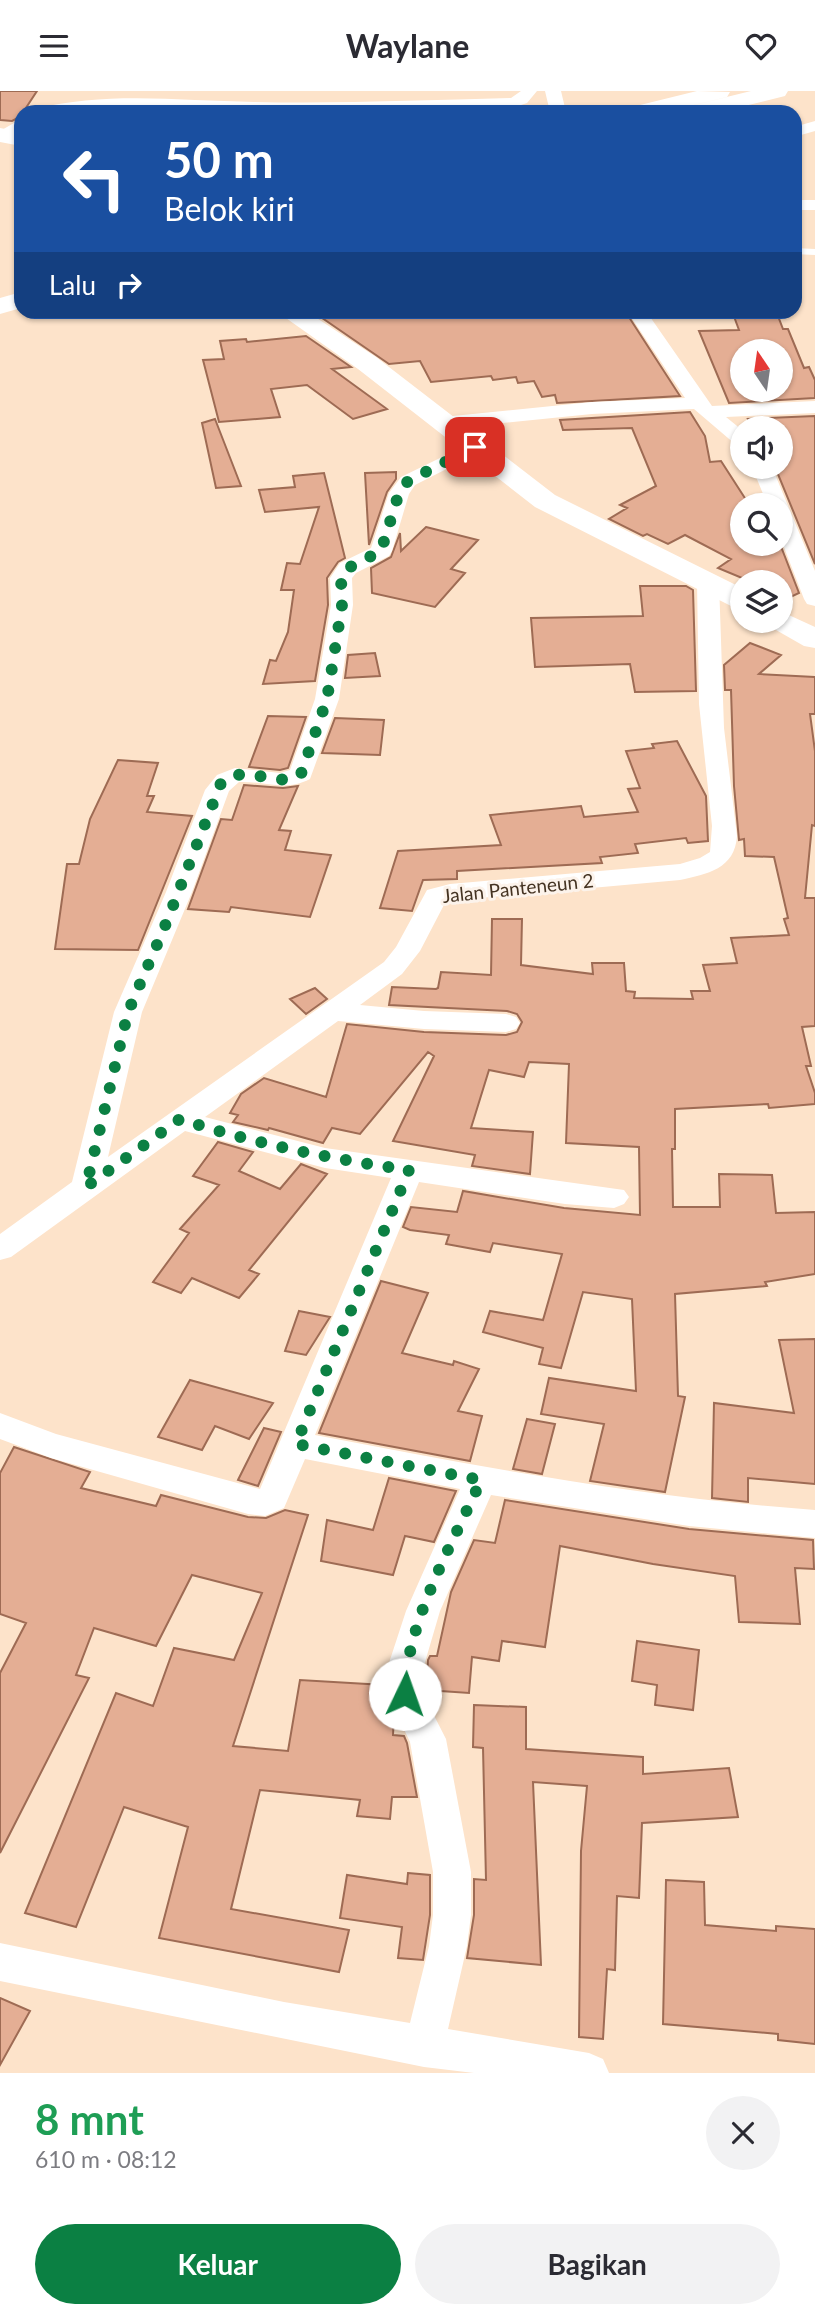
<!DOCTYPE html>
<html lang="id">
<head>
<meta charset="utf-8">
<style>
  :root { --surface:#fff; --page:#f2f2f3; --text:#2b2b33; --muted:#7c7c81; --accent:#0b8043 }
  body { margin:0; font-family:Lato,sans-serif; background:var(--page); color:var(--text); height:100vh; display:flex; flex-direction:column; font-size:26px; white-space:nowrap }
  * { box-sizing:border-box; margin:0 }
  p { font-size:23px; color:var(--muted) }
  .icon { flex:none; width:38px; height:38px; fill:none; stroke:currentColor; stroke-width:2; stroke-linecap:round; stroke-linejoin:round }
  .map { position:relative; height:1982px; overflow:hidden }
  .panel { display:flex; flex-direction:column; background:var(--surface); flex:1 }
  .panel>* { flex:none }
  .banner { position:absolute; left:14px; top:14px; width:788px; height:214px; border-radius:21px; box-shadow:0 2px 5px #0004; background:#1a4fa0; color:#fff; overflow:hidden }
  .needle { width:46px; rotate:347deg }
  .fabs { position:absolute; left:730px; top:248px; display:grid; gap:14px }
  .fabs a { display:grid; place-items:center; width:63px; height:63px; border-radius:50%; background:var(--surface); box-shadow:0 2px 5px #0004; font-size:35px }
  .pin { position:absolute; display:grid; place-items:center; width:60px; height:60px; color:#fff; margin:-30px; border-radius:14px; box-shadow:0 4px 10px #0006 }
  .me { position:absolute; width:77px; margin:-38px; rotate:3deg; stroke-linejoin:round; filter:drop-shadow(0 0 5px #0008) }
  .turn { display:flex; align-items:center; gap:24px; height:147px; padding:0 35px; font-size:32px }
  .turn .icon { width:91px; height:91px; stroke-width:2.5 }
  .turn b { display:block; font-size:49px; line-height:60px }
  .then { display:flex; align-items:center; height:66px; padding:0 35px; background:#0003; gap:14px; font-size:26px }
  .round { display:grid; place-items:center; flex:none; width:74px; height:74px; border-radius:37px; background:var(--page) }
  .head { display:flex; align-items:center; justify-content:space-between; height:119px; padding:0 35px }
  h1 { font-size:42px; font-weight:700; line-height:52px; color:#1e9e55 }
  .button { display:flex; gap:14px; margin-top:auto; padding:14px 35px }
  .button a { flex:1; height:80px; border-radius:42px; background:var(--accent); color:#fff; font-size:28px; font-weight:700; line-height:80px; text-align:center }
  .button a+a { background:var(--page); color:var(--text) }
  header { display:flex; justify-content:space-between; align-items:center; height:91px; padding:0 35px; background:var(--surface); font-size:32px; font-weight:700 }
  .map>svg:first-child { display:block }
  .building { fill:#e4ae94; stroke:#9e6b54; stroke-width:2; fill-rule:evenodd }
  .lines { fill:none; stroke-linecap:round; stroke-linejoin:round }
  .lane { fill:#fff; fill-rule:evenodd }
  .street { fill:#fff; fill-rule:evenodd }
  .secondary { fill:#fff; fill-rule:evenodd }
  .highway { fill:#fff; fill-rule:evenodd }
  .route { stroke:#0b8043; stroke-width:12; stroke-dasharray:0 21.6 }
  .labels { text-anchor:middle; stroke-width:6; stroke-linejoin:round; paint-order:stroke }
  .street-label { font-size:19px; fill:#432; stroke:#fcf3eb }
</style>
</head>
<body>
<header><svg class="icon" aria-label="menu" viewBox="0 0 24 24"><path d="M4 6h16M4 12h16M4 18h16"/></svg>Waylane<svg class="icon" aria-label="heart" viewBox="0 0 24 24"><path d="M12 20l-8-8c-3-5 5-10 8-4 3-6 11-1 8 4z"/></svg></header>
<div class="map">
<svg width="815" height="1982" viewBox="0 0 815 1982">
  <rect width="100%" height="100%" fill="#fde3ca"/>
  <path class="building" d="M0,0H37L20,26L12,30L0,29Z
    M312,220H625L680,305L557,312L555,304L542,306L534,290L518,292L516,286L493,289L491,285L431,291L420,270L389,273Z
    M732,220H776L783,238H788L804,277L809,276L815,289V307L729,312L699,240L739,239ZM742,261H780V299H742Z
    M306,245L351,276L332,278L387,318L353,328L307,294L271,298L280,326L219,331L203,269L224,268L220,250L246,248L247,251Z
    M690,321L705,345L710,371L721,370L750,415H742V453H780L799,502L780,511V492H754L718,477L731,468L685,444L668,453L647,443L643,445L609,428L627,417L620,414L656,395L632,337L563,339L560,329Z
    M815,325V473L775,376H780V338H754L748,328Z
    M215,328L241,395L216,397L202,332Z
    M396,381V388L387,401L369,454L365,382Z
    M324,382L345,467L338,471L327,487L328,514L315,590L263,593L270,569L276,570L288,541L294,499H281L287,472L300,473L319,416L265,421L259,399L295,396L293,385Z
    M426,436L478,449L451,478L465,482L435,516L372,502L371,477L391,466L400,442L401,460Z
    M640,495H686L693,499L696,600L635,601L630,573L535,576L531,527L643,525Z
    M750,552L781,564L759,583L815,586V623H810L815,660V735L812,734L805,807H815V935L802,936L811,975H806L815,1002V1013L769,1017L768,1013L675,1018V1058H672L673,1116H720L719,1083L772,1084L776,1122L815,1121V1183L765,1191L767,1195L675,1203L678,1305L685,1306L665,1401L590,1390L604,1333L541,1323L549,1287L636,1300L632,1208L583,1201L561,1277L539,1273L543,1257L483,1241L490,1220L543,1229L562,1163L493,1152L490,1161L446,1153L449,1144L410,1139L403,1136L411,1116L457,1121L463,1100L564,1117L640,1124L639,1056L566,1052L569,973L529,971L524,986L489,979L471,1037L533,1041L530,1083L472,1075L475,1064L393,1050L434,965L428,961L360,1043L332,1037L323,1052L269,1037L268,1039L233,1031L238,1024L230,1022L241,1003L264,987L326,1006L347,933L424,941L506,944L517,941L522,931L517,923L507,920L389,914L392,896L436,898L438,897L441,881L491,884L492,828H522L521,874L593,883L592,872H624L626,900L635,901L634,907L693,908L691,900H710L703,874L737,872L731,847L789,844L784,828L788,827L774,766L745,765L744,748L739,749L734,695L731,599H725L724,574Z
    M375,562L380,585L345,587L348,564Z
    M268,625L306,626L288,677L280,679L249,676Z
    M335,627L384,629L380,664L322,662Z
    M677,650L706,705L708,750L688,752L686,747L635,753L638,762L600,766L602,772L457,780V788L423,789L412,820L380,817L398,760L501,754L490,724L581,715L584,726L638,721L628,698L640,697L626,660L654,657L652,653Z
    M118,669L158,672L147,705H154L147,721L192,725L138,859L55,858L67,773H79L90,728Z
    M244,694L283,697L298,695L279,739L291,740L285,759L331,764L310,826L231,816L229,821L188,818L221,728L232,729Z
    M315,897L327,908L306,923L290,908Z
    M218,1051L253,1061L239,1080L280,1098L301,1073L327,1083L249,1179L259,1183L239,1207L192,1187L181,1202L153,1191L189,1142L180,1138L219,1094L193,1085Z
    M381,1190L428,1202L402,1262L453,1274L454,1270L479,1278L458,1320L482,1325L470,1370L319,1342Z
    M299,1220L330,1226L306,1264L285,1260Z
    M815,1248V1393L748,1387V1411L712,1407L714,1312L794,1322L779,1249Z
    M190,1289L273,1312L249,1348L215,1335L202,1359L158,1346Z
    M527,1328L555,1333L542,1383L513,1378Z
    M264,1337L281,1341L258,1395L238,1389Z
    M14,1356L90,1381L81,1397L156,1415L161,1404L248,1426L266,1427L285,1419L308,1424L233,1655L288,1660L300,1589L384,1594L385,1604L394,1624L393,1644L404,1645L407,1652L417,1706H392L390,1728L357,1725L360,1709L260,1699L231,1818L349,1839L339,1881L159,1847L188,1736L124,1716L76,1836L25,1822L116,1602L153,1615L174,1557L234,1569L262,1502L192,1484L156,1555L94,1537L76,1584L89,1587L0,1762V1582L26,1532L0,1523V1382Z
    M389,1387L456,1400L434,1451L405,1445L393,1484L321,1470L327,1429L373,1439Z
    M505,1409L689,1438L813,1449L814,1478L795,1477L800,1533L739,1531L735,1485L653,1473L560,1455L545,1556L502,1550L499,1570L472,1566L469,1602L426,1599L428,1569L430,1565H437L451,1501L474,1449L495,1452Z
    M637,1550L699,1559L693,1619L655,1614L657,1594L632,1590Z
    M474,1614L526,1616V1658L643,1666V1683L729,1677L738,1726L642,1732L639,1807L617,1805L615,1879L607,1878L603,1948L579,1946L581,1760L587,1695L533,1691L541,1874L467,1867L474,1824V1788L486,1789L483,1657L473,1656Z
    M408,1782L430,1784V1824L423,1869L398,1867L402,1836L340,1827L347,1784L407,1793Z
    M666,1789L704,1791L705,1834L776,1840V1835L815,1838V1953L778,1949V1943L663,1933Z
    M0,1907L30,1920L0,1974Z"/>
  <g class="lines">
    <path class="lane" d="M794,157L815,158V164L794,163Z"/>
    <path class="street" d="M521,0H537L527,12L512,17L268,21L118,16L33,21L35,18C108,0 180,10 254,11C339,13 425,9 511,7Z
      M545,0H561L566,21H550Z
      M21,28V40L10,48L0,49V40Z
      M815,30V40L794,46V36Z
      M794,109H815V119H794Z
      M627,220H646L712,315L815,310V322L726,326L742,339V355L735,353L694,318L592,323L443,338L436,336L433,332L436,328L443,326L592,311L685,307Z
      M475,350L482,352L485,356L482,360L415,394L409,403L392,460L389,465L356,482L352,487L353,514L339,608L310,688C285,701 265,690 239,691L229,700L192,801L142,921L108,1066L384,871L396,856L427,799L450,793L680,773L700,767L710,761L712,735L699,613L697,491L700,486H716L719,491L724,637L737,745C735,778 707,783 680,789L446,810L420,860L402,883L360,914L424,920L506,923L516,926L520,932L516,938L506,941L424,938L338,930L205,1026L325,1057L624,1099L629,1106L624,1113L614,1117L565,1113L419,1091L315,1344C481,1376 646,1407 815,1419V1447L689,1435L491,1404L440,1520L423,1578V1603L446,1648L471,1781V1824L467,1855L448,1938L589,1962L603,1968L609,1982H474L424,1976L0,1890V1852L284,1911L410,1932L429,1855L433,1824V1781L410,1651L387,1603V1578L406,1520L460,1398L305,1368L284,1417L265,1425L248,1423L51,1367L0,1348V1322L56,1343L260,1398L391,1087L325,1077L185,1040L11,1166L0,1169V1143L72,1091L114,921L166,801L205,699L217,684L235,677L280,682L290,679L315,608L331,514L330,487L340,472L371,457L389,402L401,386Z
      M752,376H772L815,480V515L807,513L804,508L780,446V415H768Z"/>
    <path class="secondary" d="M0,37L21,41V55L0,51Z
      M276,220H306L376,266L555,404L742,497V518L731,515L535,416L358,278Z
      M780,520L815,536V557L804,555L769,535L766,530H780Z"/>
    <path class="highway" d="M697,0L730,1L727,6L666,21H629L632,16Z
      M751,0H788L785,5L720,21H683L686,16Z
      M21,201V217L0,223V207Z"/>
  </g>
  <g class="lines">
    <path class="route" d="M405,1603C405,1534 453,1452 481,1389L296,1353L409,1079C331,1068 255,1053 180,1028L86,1096L128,921L165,835L221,692C243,670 282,700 301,683L327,608L342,514L341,487L348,477L381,460L399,402L408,390L475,356"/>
  </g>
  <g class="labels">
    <g class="street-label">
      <text transform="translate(518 797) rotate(-6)" y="7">Jalan Panteneun 2</text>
    </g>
  </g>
</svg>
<div class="fabs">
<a><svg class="needle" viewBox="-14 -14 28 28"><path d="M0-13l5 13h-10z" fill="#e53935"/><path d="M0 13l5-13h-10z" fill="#7c7c81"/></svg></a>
<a><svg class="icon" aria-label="sound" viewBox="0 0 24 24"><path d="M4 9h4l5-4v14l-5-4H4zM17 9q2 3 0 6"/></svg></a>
<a><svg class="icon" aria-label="search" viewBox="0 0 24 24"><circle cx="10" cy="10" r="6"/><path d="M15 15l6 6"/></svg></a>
<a><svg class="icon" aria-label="layers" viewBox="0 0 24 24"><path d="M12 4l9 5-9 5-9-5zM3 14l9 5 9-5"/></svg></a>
</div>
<div class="pin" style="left:475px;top:356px;background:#d93025"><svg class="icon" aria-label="arrive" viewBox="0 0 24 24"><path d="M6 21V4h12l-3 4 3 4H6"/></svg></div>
<svg class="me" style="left:405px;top:1603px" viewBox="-20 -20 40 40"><circle r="19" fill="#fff"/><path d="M0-13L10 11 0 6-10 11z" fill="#0b8043"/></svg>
<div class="banner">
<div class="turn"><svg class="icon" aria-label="left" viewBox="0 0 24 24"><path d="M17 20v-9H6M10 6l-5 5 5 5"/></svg><div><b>50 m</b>Belok kiri</div></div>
<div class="then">Lalu<svg class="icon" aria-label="right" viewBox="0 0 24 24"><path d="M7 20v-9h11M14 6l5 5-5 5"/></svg></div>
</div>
</div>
<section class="panel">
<div class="head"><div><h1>8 mnt</h1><p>610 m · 08:12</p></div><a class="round"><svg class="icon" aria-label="close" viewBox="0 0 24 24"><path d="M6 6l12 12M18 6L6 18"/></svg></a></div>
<div class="button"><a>Keluar</a><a>Bagikan</a></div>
</section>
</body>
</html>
